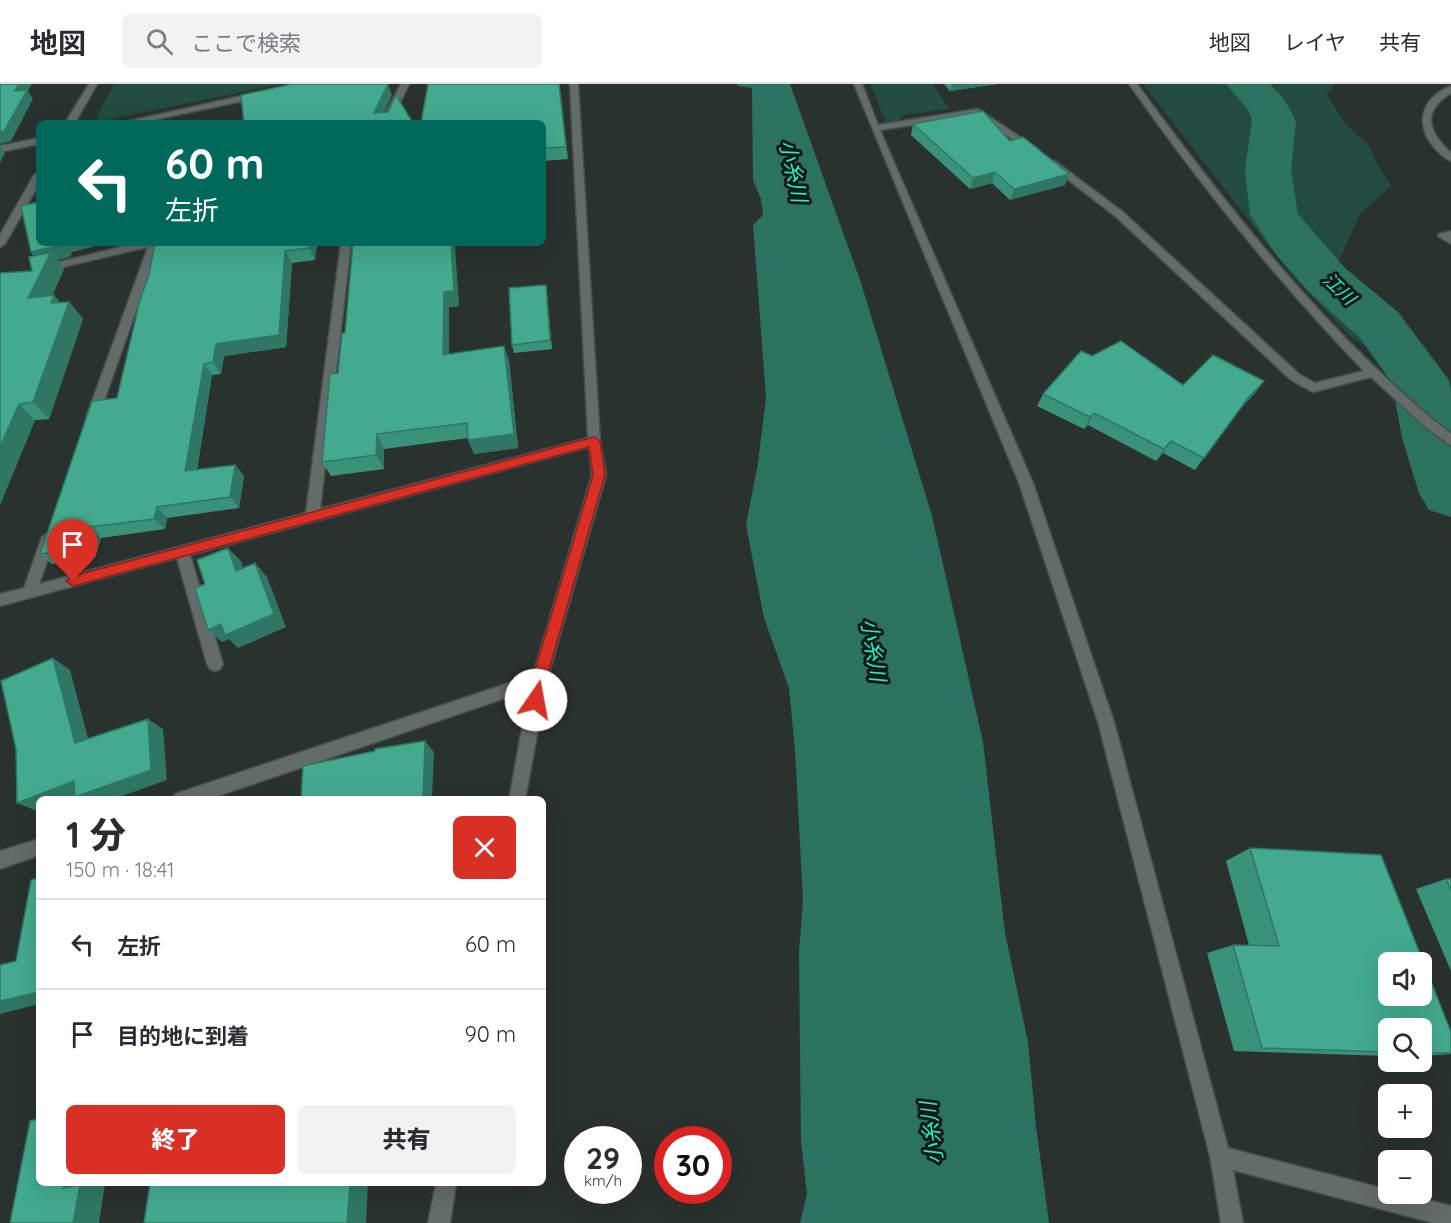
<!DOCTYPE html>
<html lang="ja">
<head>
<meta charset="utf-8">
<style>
  :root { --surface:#fff; --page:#f2f2f3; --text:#2b2b33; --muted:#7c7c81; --line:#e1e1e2; --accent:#d93025 }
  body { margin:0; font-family:Quicksand,"Noto Sans JP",sans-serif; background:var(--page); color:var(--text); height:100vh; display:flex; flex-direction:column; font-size:22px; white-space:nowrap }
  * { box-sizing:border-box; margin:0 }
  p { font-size:20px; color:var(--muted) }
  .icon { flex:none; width:33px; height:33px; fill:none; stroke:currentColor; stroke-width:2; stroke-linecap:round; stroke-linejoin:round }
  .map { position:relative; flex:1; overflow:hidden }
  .side { position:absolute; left:36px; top:712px; width:510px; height:390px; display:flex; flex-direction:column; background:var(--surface); border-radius:9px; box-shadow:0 6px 24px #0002 }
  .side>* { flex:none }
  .banner { position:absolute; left:36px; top:36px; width:510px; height:126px; border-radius:9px; box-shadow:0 6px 24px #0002; background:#00695c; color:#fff; overflow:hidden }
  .buttons { position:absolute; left:1378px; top:868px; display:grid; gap:12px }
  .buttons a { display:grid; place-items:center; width:54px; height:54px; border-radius:9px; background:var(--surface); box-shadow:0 6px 24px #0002; font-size:30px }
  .speed { position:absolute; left:564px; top:1042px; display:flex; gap:12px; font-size:30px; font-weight:700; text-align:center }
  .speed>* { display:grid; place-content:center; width:78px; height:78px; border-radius:50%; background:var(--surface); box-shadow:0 6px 24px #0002; line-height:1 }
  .speed small { font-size:15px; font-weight:400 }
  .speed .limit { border:9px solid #d22; background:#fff; color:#111 }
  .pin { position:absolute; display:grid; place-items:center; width:51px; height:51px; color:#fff; margin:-62px -26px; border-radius:50% 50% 50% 0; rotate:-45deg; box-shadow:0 0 6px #0007 }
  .pin .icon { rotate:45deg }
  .me { position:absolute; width:66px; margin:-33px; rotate:12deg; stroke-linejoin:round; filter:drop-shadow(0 0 4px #0008) }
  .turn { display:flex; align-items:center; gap:21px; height:126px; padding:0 30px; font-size:27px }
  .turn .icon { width:78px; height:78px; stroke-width:2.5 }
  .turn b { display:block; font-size:42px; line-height:51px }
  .round { display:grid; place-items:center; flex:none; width:63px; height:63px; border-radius:9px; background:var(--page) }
  .head { display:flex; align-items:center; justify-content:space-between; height:102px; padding:0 30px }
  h1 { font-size:36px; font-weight:800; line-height:45px }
  .cta { display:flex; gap:12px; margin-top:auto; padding:12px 30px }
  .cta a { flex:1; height:69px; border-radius:9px; background:var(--accent); color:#fff; font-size:24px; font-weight:800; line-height:69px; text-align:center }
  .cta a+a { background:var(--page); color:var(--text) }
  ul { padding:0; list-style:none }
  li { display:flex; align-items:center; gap:18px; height:90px; padding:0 30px; border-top:2px solid var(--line) }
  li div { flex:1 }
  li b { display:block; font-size:22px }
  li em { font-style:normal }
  header { display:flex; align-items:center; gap:36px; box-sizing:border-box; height:84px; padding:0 30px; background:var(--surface); border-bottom:2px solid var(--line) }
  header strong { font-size:28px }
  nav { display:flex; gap:33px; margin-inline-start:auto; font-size:21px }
  .search { width:420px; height:54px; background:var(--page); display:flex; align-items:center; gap:15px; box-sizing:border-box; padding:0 21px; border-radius:9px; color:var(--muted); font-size:22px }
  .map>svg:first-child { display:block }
  .green { fill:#224c41 }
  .water { fill:#2b7360 }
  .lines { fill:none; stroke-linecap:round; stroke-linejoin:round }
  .river { fill:#2b7360; fill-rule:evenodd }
  .minor-casing { stroke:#474e4b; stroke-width:3 }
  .minor { fill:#636c69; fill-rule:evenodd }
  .wall { fill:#3a927b }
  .shaded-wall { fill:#2f7764 }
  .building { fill:#43aa8f; stroke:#2f7764; stroke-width:1.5; fill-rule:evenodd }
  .route { fill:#d93025; stroke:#8d1f18; stroke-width:1.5 }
  .labels { text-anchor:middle; stroke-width:6; stroke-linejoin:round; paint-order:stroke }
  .far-water-label { font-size:18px; font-style:italic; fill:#20f0c5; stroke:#151918 }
  .water-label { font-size:21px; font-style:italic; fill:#20f0c5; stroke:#151918 }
</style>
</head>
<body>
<header>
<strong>地図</strong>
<div class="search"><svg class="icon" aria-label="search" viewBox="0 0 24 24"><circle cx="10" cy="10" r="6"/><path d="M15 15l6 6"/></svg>ここで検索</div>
<nav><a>地図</a><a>レイヤ</a><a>共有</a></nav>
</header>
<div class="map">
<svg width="1451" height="1139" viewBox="0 0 1451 1139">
  <rect width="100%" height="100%" fill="#2a322f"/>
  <path class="green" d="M114,0H282L101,37L96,33Z
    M870,0H933L949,25L902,31L898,40L886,38Z
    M1143,0H1335L1327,10L1346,41L1369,61L1377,80L1391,102L1359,131L1339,177L1366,216L1403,246L1416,266L1403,283L1352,254L1290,189Z"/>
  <path class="water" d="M737,0H790L861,199L932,432L954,529L983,658L1005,849L1028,958L1036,1042L1049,1139H800L807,1110L801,1057L799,868L803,816L795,666L789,604L764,534L746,441L758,379L766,313L753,141L763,131L761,115L753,96L752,4L738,2Z"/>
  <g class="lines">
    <path class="river" d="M1226,0H1270L1284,15L1296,37L1291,86L1298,130L1345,184L1398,228L1449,296L1451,306V433L1429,426L1419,409L1402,354L1392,299L1360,254L1309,208L1275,169L1250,131L1245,86L1252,37L1249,27Z"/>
    <defs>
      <path id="minor" d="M89,0H97L75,39H65Z
        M401,0H409L390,39H380Z
        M570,0H578L600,357L606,391L547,596L525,716H509L529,606L206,716H173L175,710L181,708L533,591L592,391L589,363L190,471L223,580L220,585L215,587L210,585L207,580L177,474L0,522V510L24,504L42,453L49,448L56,453L39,500L306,429L341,159H351L320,425L588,354Z
        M854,0H862L878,41L978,25L1038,65L1030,67L976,31L880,46L1033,399L1114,638L1228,1064L1389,1106V1110H1404L1451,1122V1139H1434L1233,1086L1243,1139H1221L1210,1072L1098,638L1019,399Z
        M1129,0H1137C1228,124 1330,254 1451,350V362L1424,342L1371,293L1313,308L1291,296L1115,132L1049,81V77H1055L1123,128L1299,290L1315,299L1364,287C1278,198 1200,101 1129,0Z
        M1451,2V9C1421,28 1428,47 1451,69V77C1444,74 1438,68 1433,62C1414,38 1423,13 1451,2Z
        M259,8L263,11L262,13L139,39H121Z
        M39,54V60L0,68V62Z
        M39,88V100L5,160L0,163V151L34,91Z
        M1451,147V160L1438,152L1439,150Z
        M137,159H160L98,334L92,338L86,334L148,163L42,188L37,185L38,183Z
        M39,755V771L0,785V767Z
        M436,1100H456L450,1139H428Z"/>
    </defs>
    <use href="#minor" class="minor-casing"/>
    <use href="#minor" class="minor"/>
  </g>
  <path class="wall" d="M559,0L568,75L543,77V39Z
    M944,0H997L950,7Z
    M913,40L1010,57L1065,101L1010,116L992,99L970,105L911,51Z
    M39,159H106L72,168L70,173L57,176L64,185L52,212L54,211L60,219L69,218L83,235L49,335L35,336L0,421V189L32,187L34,172L31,168Z
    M317,159L315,176L292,179L286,263L224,272L221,290L212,291L197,386L235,381L244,392L239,424L167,434L165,445L101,454L95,474L52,480L40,470L117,314L149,191Z
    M353,159H454L459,222L449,223V270L504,262L509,277L518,364L474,370L468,354L384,365V385L331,392L322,378L345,249Z
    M546,201L547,210L552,265L514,269L512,261Z
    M1264,297L1255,309L1239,326L1195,386L1163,369L1156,377L1088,341L1084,345L1037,322L1043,310Z
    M1250,764L1451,948V970L1422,972V945H1389V972L1234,967L1207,869L1233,861H1249L1226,777Z
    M1446,795H1451V887L1416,805Z"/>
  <path class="shaded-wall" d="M19,0H32L28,7L33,15L11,57L0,60V48L15,7Z
    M388,0L392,11L379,39L374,29Z
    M560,0L568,75L566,63Z
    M952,0H997L950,7Z
    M0,62L5,69L0,79Z
    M995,88L992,99L970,105L973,94Z
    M1069,90L1065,101L1010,116L1014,105Z
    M62,159H106L72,168L70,173L57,176L64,185L43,231L28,214L41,180L31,168Z
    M309,159H317L315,176L309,164Z
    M451,159H454L455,162L459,222L449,223V286L443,271L444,208Z
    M285,167L292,179L286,263L224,272L221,290L213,278L216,260Z
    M546,201L547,210L552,265L550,256Z
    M54,211L66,226L69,218L83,235L49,335L33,318L51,219Z
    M504,262L509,277L518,364L474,370L468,356Z
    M204,280L212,291L195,398L185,387Z
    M1264,297L1255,309L1239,326L1248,314Z
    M19,320L35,336L0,421V363Z
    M1094,329L1088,341L1084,345L1090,333Z
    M377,350L384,365V385L376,371Z
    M1171,357L1163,369L1156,377L1164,365Z
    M235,381L244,392L239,424L230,413Z
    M157,423L167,434L165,445L154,435Z
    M90,443L101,454L95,474L83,464Z
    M228,464L241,477L248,501L236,487Z
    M255,479L267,493L286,543L238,564L229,555L222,558L208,546Z
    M53,574L70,586L92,669L75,659Z
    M148,635L163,645L167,696L111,716H80L75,713L68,716H39V727H37L17,719L74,697Z
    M425,657L434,668L432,716H423Z
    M39,908V920L0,930V917Z
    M64,1100H105L99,1139H73L63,1104Z
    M350,1100H368L366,1139H347Z"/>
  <path class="building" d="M0,0H19L15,7L27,6L4,47L0,48Z
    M292,0H388L374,29L388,28L396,11L413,39H244L241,11Z
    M428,0H559L566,63L543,64V39H421Z
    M983,27L1010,57L1023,53L1069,90L1014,105L995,88L973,94L913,40Z
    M39,118V159H62L61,161L31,168L21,122Z
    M155,159H309V164L285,167L279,251L216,260L213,278L204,280L185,387L235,381L230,413L157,423L154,435L90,443L83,464L40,470L92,317L117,314L140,216L149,191Z
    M353,159H451L454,207L444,208L443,271L504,262L514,350L468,356L467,339L377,350L376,371L322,378L330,290L338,289L342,249H345Z
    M51,168L28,214L54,211L51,219L69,218L33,318L19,320L0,363V189L32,187L29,173Z
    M546,201L550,256L512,261L509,204Z
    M1121,257L1183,301L1213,271L1264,297L1248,314L1204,374L1171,357L1164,365L1094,329L1090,333L1043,310L1081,267L1092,272Z
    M228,464L236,487L255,479L274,530L225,551L221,540L208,546L195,504L205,500L197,476Z
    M53,574L75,659L148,635L151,686L75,713L74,697L17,719L16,665L1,597Z
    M425,657L423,716H301L303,682L375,667V665Z
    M1250,764L1381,771L1451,948V969H1422V945H1389V968L1262,964L1233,861L1279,862ZM1389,879H1422V912H1389Z
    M39,794V908L0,917V881L16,877L31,796Z
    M1446,795H1451V807Z
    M39,1035V1100H64L63,1104L80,1101L73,1139H10L30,1037Z
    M150,1100H350L347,1139H144Z"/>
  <path class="route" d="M594,353L600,357L605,391L546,596L540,620L536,622L531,620L528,616L532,596L593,391L589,363L73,502L66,497L73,492Z"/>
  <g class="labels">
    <g class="far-water-label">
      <text transform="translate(1339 205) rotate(43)" y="6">江川</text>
    </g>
    <g class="water-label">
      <text transform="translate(793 87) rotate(78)" y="7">小糸川</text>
      <text transform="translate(873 566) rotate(81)" y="7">小糸川</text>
      <text transform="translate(932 1049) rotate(-97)" y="7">小糸川</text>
    </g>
  </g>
</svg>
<div class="buttons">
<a><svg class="icon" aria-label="sound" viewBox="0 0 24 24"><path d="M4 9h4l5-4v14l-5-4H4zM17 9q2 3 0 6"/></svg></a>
<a><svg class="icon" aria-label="search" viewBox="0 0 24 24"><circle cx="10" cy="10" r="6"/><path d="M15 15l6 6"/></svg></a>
<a>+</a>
<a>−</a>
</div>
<div class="speed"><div>29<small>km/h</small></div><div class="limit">30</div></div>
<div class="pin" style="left:73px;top:497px;background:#d93025"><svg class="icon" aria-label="arrive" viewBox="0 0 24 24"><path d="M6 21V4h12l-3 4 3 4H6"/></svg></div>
<svg class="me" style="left:536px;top:616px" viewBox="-20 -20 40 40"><circle r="19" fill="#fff"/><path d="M0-13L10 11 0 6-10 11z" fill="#d93025"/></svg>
<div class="banner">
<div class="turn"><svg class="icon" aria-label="left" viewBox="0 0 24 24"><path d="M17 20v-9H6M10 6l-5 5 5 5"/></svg><div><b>60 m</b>左折</div></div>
</div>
<section class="side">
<div class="head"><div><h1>1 分</h1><p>150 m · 18:41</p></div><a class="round" style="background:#d93025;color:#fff"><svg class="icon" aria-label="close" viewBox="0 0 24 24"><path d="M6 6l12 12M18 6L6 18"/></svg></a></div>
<ul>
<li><svg class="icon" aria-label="left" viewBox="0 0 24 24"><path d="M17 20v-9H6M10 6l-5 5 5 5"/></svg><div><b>左折</b></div><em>60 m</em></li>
<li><svg class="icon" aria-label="arrive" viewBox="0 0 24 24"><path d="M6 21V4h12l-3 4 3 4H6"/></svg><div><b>目的地に到着</b></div><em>90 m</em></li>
</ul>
<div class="cta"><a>終了</a><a>共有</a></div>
</section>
</div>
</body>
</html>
